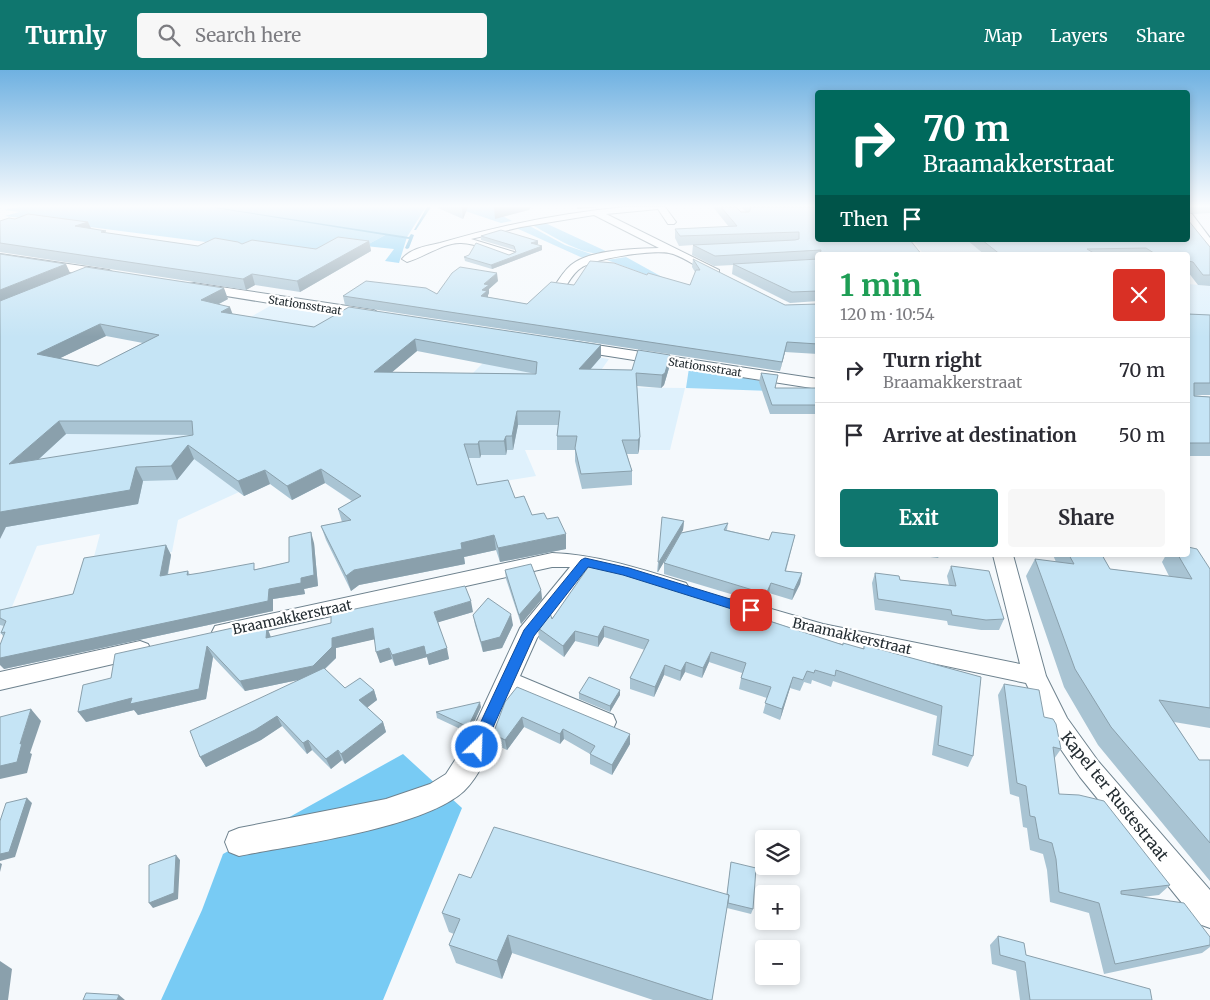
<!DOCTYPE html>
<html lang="en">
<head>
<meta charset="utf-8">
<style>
  :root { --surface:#fff; --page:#f7f7f7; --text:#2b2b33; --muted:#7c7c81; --line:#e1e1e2; --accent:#0f766e }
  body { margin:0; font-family:Merriweather,serif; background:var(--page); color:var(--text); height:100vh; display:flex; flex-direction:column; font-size:19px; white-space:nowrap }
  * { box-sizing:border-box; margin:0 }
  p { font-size:16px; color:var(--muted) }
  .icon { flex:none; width:28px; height:28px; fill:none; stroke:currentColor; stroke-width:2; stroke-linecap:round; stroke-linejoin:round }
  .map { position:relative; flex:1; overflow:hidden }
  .drawer { position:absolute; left:815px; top:182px; width:375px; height:305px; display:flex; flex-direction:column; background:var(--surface); border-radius:5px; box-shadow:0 2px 8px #0003 }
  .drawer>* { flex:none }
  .guide { position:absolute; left:815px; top:20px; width:375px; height:152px; border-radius:5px; box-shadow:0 2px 8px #0003; background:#00695c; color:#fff; overflow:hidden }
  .tools { position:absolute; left:755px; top:760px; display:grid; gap:10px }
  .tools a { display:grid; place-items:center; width:45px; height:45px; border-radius:5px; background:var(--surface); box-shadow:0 2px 8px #0003; font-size:25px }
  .pin { position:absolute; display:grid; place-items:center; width:42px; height:42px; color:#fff; margin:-21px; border-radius:10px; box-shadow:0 2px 8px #0006 }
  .me { position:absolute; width:55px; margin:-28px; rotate:24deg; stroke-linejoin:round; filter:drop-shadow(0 0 4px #0008) }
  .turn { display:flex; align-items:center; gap:18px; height:105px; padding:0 25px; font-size:22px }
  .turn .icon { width:65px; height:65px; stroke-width:2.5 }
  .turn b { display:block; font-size:35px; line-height:42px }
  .then { display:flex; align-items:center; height:48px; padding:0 25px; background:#0003; gap:10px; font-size:19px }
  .round { display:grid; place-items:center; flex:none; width:52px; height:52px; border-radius:5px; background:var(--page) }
  .overview { display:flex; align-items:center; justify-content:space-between; height:85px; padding:0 25px }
  h1 { font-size:30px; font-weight:700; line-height:38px; color:#1e9e55 }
  .primary-button { display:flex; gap:10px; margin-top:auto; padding:10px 25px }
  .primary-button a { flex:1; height:58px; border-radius:5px; background:var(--accent); color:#fff; font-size:20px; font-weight:700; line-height:58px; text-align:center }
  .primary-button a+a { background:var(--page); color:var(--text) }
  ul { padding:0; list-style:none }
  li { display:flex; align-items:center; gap:15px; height:65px; padding:0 25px; border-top:1px solid var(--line) }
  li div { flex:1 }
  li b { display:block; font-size:19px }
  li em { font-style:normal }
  header { display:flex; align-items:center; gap:30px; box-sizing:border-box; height:70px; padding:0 25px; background:var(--accent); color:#fff }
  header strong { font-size:24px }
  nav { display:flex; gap:28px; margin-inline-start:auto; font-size:18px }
  .search { width:350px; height:45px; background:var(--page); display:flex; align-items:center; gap:12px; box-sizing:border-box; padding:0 18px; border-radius:5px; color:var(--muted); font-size:19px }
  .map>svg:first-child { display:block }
  .built { fill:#dff1fc }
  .green { fill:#a0d9f6 }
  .forest { fill:#78cbf4 }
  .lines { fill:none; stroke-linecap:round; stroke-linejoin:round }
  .stream { fill:#5badd6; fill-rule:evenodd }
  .minor-casing { stroke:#6e828e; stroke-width:2 }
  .tertiary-casing { stroke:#6e828e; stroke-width:2 }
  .minor { fill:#fff; fill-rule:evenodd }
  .tertiary { fill:#fff; fill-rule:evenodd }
  .wall { fill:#a9c4d3; fill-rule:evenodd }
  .shaded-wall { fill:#8aa0ac }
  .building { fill:#c5e4f5; stroke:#8aa0ac; fill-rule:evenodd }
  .route { fill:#1a73e8; stroke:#114b97 }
  .labels { text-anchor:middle; stroke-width:4.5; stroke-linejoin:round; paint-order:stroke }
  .far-street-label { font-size:11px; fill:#242d32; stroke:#fff }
  .street-label { font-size:14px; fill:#242d32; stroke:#fff }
  .near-street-label { font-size:16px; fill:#242d32; stroke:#fff }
</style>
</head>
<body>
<header>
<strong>Turnly</strong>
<div class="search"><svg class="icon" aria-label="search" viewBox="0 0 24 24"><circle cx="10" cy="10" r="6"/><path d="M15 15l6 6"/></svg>Search here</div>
<nav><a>Map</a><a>Layers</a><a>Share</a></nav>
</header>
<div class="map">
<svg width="1210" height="930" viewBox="0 0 1210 930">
  <rect width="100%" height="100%" fill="#f5f9fc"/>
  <path class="built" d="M913,170H1057L1136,185H924Z
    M1188,214L1210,216V256L1188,255Z
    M270,236L344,247L319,303L461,315L486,290L543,278L609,289L589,317L685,318L670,380H525L536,406L505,411L373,446L325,413L292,430L265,410L178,450L172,482L91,498L100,464L37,476L0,566V315L170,293Z"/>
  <path class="green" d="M19,137H426L407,167L387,164L365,176L313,186L5,146L19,142L4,140Z
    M461,137H495L494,141L512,151L501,153L459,139Z
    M543,152L610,183C585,189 552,165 530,154Z
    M526,154L565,175L597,186L585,189L514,157Z
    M626,187L664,208L661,210L607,190Z
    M689,298L772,313L776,317L773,321L686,318Z"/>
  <path class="forest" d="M387,164L407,167L399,193L385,191L394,179L365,176Z
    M403,684L462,738L383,930H161L202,840L223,784Z"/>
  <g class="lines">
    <path class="stream" d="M214,137L409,167L411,164L414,165L409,178L407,179L405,178L409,169L215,138Z
      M427,137H431L416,160H414Z"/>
    <defs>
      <path id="minor" d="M625,137H665L676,152L674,154H668L658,139L606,144L719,200V204H711C700,199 681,185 669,183C652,180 595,188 581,198C573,203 569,212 564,219H556L554,217C559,209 564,201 571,195C591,179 634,179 659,178L594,145L521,157L471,169L514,182L515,184L510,187C495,183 477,173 461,173C445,172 422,188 407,192L402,189C411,178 427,176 440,173C501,155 562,143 625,137Z
        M552,483C599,485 642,499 686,513L689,518L686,523L679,525L589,500L537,568L520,606L613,645L616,652L613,659L604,662L595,659L512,623C500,652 487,699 464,721C424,758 294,775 239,786L229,782L225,772L229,762L239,758L386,729L430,714L446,704L468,670L520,558L570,497H552L223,570L215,568L212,562L215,556Z
        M993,485H1013L1046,606L1067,648L1098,691L1210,820V858L1199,854L1080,707L1049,662L1026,613L823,570L727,540L724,535L727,530L734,528L823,554L1020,594Z
        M140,571L148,574L151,580L148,586L0,620V602Z"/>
      <path id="tertiary" d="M1188,143L1192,144L1210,168V181L1206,180L1188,153Z
        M0,184L109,200L116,204L109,208L0,192Z
        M194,213L374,240L382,245L374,250L189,220L187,217L189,214Z
        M570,271L818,309V319L564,279L562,276Z"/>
    </defs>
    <use href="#minor" class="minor-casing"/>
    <use href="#tertiary" class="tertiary-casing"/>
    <use href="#minor" class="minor"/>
    <use href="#tertiary" class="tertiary"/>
  </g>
  <path class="wall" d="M438,137H468L463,149L438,138Z
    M713,137H736L741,142H746L741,137H818L922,185H818V231L790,233L732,204L733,195L714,196L692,185L693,175L679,176L675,168V159L729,157Z
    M1188,137H1210V143L1194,144L1188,141V142Z
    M0,151L88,152L91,158L107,163L198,176L242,174L316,179L369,171L371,181L300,222L255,215L246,220L0,182Z
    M481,166L538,174L537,175L542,176V180L492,199L465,191L464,187L509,185L515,182V180L481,170Z
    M967,170H1188L1210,177V216L1198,215L1188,202V185H985Z
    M693,189L785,235L818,234V284L785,282L780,301L345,235L343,226L437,224L498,211L489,219V223L488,225V227L527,234L574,215L647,205L690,215L695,202L692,197Z
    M70,203L228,229L219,234L233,244L314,257L601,275V287L590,300H632L669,298L664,315L661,318L637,316L640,367L639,380L638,384H627L632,401V415L582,419L575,391V380H557V366L558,355H518L513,380H507L506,385H481L480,388H468L477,415L515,428L532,445L547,449L566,479L500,492L496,480L464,487L465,494L359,515L351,521L326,470L321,456L342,452L338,439L352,431L325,413L292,430L270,414L244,426L194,389L177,410L143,411L138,434L6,457ZM106,266L143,273L98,296L60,288ZM417,281L536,304L392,302ZM66,364L193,365L38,390Z
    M1188,244L1210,245V325H1194L1210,327V386H1188L1190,388L1188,391Z
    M761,303L776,318H818V344H770L759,312Z
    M684,451L683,460L681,463L728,453L727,460L769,470L795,465L786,501L802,503L800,514L792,530L769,523L764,534L664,504V493L676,471L658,502H657L658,492Z
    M314,473L318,516L304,519L305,524L273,529V541L4,599L3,566L1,563L4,556L0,555V540L73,524L166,475L171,485L168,505L188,501L190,505L257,499L289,492Z
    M915,485H940L938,488Z
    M1053,485H1102L1110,499L1169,506L1162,492L1166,485H1188L1210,499V658L1174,652L1199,690H1210V811L1098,675L1064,617L1026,506L1035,489L1056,492Z
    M951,496L1004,549L999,560H981L948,555L947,551L875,540L872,513L875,503L900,510L949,515L947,506Z
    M505,500L541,520L542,529L521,554L506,509Z
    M654,512L759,541L758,547L843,575L863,579L864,575L981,607L973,686L968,697L932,685L937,646L833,611L831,617L812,610L811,614L804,612L800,621L790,618L780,650L763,643L767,628L739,619L742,603L709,592L702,608L685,602L680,611L664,605L654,627L630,619V608L645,580L604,567L598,577L575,571L564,587L539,569L538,558L552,549Z
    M473,542L438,552L449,589L429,595L427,587L395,596L392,589L380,593L374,569L336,578V588L325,599L345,618L374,620L377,630L367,637L383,652L386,662L345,694L342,690L331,699L312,680L307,684L282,656L261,670L206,697L200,687L298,610L245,621L213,587L206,629L138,645L134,640L86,652L111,608L246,555L248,561L267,557L271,567Z
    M473,545L513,555L502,578L483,582L475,555Z
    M1004,614L1044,647L1061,679L1054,689L1059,724L1170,815L1159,825L1142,827L1210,867V877L1202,883L1104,904L1089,843L1050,832L1047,800L1043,784L1030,780L1027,758L1023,757L1019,727L1010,724L998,625Z
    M579,623L620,625L610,642L579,629Z
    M505,632L630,674L612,705L590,694V684L564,669L560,674L524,657L507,680L494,674L493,664Z
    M481,637L469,663L437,648L436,642Z
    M731,792L753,839L751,844L727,838L712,930H653L512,883L502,909L456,893L449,875L454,864L449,862L442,843L471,808L727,824Z
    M998,866L1026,885L1152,930H1020L1016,901L992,894L990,875Z"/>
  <path class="shaded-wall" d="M462,137H468L463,149Z
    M494,137H531L529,140L495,149Z
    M577,137H602L577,139Z
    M88,152L92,161L75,156Z
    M369,171L371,181L300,222L297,211Z
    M538,171V174L531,177V173Z
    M542,176V180L492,199L491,195Z
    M66,194L71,205L0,234V220Z
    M497,203L498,211L489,219V223L488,225V229L481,226L484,214Z
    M252,204L255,215L246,220L243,209Z
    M224,218L228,229L205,241L201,230Z
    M230,237L234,248L221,242Z
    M100,254L106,266L44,296L37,284Z
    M415,269L417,281L377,315L374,302Z
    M787,272L785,282L780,301L782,292Z
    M601,275V287L579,312V299Z
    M670,285L669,298L664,315L661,318L662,305Z
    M517,341L518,355L513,380L512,366Z
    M59,351L66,364L18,408L9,394Z
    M506,366L507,380L506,385L504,371Z
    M640,367L639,380L638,384V370Z
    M479,371L481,385L480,388L478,374Z
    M188,375L194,389L177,410L171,396Z
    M136,397L143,411L138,434L6,457L0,469V442Z
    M321,399L325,413L292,430L287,416Z
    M265,400L270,414L244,426L238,411Z
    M684,451L683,460L658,502L659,492Z
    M311,462L314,473L318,516L304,519L305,524L273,529V541L4,599L0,595V588L301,508Z
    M566,464V479L500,492L498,478Z
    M494,465L496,480L464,487L465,494L359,515L351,521L346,506L354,500L461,473Z
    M166,475L171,485L165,517L160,506Z
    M802,503L800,514L792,530L794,520Z
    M771,513L769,523L764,534L766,524Z
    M541,520L542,529L521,554L519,545Z
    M471,531L473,542L436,553L434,542Z
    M511,544L513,555L502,578L483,582L481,572Z
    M604,556V567L598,577V567Z
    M267,557L271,568H266Z
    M373,558L376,569L336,578V588L317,606L245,621L240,611L332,568Z
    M575,561V571L564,587L563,576Z
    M207,576L213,587L206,629L138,645L134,640L86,652L78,642Z
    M424,576L447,578L449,589L429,595L427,587L395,596L392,585Z
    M389,578L392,589L380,593L376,582Z
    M711,582L709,592L702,608L703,598Z
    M686,592L685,602L680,611L681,601Z
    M665,595L664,605L654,627L655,617Z
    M793,607L790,618L780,650L782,639Z
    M374,620L377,630L363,641L359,630Z
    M620,620V625L610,642V636Z
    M480,632L481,637L469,663L468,657Z
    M31,639L41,651L30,683L32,684L27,703L0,709V696L20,674Z
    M277,646L282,656L261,670L206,697L200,687Z
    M522,647L524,657L507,680L505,670Z
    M383,652L386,662L345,694L341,684Z
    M563,659L564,669L560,674V664Z
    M630,664V674L612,705V695Z
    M308,670L312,680L307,684L303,673Z
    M338,680L342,690L331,699L326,689Z
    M27,728L32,733L15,787L0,791V784Z
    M176,785L180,790L178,829L153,838L149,833Z
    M0,793L2,794L0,802Z
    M508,865L512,883L502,909L497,891Z
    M0,891L12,899L8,930H0Z
    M119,925L125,930H117Z"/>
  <path class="building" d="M721,137H736L741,142H749L751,138L750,137H818V170H910L922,185H820L821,180L715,186L693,175L795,170L799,169V162L680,166L675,159L737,156Z
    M28,144L88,152L75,156L106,161L101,162L198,176L215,168L238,172L242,174L252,170L316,179L338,167L369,171L297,211L252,204L243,209L0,173V151L9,148L15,149Z
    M1188,150L1210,177V205H1203L1193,192L1188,191V185H1157L1146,178L1087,179L1097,185H1001L982,170H1188Z
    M501,160L538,171L531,173L542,176L491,195L464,187L469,185L476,173L509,185L516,182L514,176L481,166Z
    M0,184L66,194L0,220Z
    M693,189L785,235L818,234V274L787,272L782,292L343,226L366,211L426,218L437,224L452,203L460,197L497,203L484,214L489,215L482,220L487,221L481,226L527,234L551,212L574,215L590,191L614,193L647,205L648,203L690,215L696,200H700Z
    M818,189V221L792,222L733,194Z
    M86,197L224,218L201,230L230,237L221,242L314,257L349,237L601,275L579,299L632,300L638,280L670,285L665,303L662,305L636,303L640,367L638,370H622L632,401L581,404L575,378L577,366H557L560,341H517L512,366H506L504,371H479L478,374H464L477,415L508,410L515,428L524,426L532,445L544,443L547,449L558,447L566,464L498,478L494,465L461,473L462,479L354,500L346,506L321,456L351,450L338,439L361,426L321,399L287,416L265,400L238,411L188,375L171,396L136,397L130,420L0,442V231ZM100,254L159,265L98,296L37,284ZM415,269L537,292L536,304L374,302ZM59,351H192L193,365L9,394Z
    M1188,244L1210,245V313H1194V326L1210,327V373H1188Z
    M761,303L778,305L775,318H818V335H772Z
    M662,447L684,451L659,492H658Z
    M728,453L724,460L769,470L772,462L795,465L785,501L802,503L794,520L771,513L766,524L664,493L681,463Z
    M311,462L314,505L301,508V513L269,519L268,531L0,588V575L5,562L1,563L6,551L0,548V540L73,524L84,488L166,475L160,506L188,501L187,505L200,503L254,493V500L289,492V467Z
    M1188,477L1197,479L1210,499V638L1159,630L1199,690H1210V773L1111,657L1075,599L1035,489L1074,494L1069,485H1102L1110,499L1192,509L1178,485H1188Z
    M531,494L541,520L519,545L505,500Z
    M596,494L654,512L656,509L759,541L757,547L843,575V573L864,579V575L981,607L973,686L938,675L942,636L836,600L835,606L815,600L814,603L807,601L803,610L793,607L782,639L765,633L771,617L741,608L746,593L711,582L703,598L686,592L681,601L665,595L655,617L630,608L649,570L604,556L598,567L575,561L563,576L538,558L550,543L552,549L589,496Z
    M951,496L989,501L1004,549L986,550L952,545L951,540L878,529L875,503L899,506L900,510L956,516Z
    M465,516L471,531L434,542L447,578L426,585L424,576L392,585L389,578L376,582L373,558L332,568V577L313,596L240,611L207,576L199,619L130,634L132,628L78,642L83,615L111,608L115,584L246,555L247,561L267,557L266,568L331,553V544Z
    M488,528L511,544L500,567L481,572L473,545Z
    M324,598L345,618L360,608L374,620L359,630L383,652L341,684L338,680L326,689L308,670L303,673L277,646L255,660L200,687L190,661Z
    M589,607L620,620L610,636L579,623Z
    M1004,614L1039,620L1044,647L1053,649L1056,654L1061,679L1053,677L1059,724L1079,725L1104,731L1170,815L1121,821V824L1184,833L1210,867V875L1115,894L1099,833L1059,822L1056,789L1052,773L1039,769L1035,747L1030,746L1026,716L1017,713Z
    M517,617L630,664L612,695L590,684L595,676L563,659L560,664L522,647L505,670L493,664L505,632Z
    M480,632L468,657L436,642Z
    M31,639L20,674L22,673L17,692L0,696V647Z
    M27,728L9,782L0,784V751L6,733Z
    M494,757L729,825L712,930H709L508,865L497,891L449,875L460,849L442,843L459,804L471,808Z
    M176,785L174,823L149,833V795Z
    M731,792L756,798L753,839L728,833L729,825L727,824Z
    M998,866L1024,873L1026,885L1150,919L1152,930H1030L1025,892L1000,885Z
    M86,923L119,925L117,930H83Z"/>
  <linearGradient id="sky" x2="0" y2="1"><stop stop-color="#6fb1e1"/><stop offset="0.51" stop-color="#fafcfe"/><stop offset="1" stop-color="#fafcfe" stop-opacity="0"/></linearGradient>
  <rect width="1210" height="267" fill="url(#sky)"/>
  <path class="route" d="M585,488L629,498L756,537L757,540L751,545L623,505L588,497L534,566L482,682L477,684L471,682L469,677L524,560L581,490Z"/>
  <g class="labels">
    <g class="far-street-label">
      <text transform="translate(305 235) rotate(9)" y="4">Stationsstraat</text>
      <text transform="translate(705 297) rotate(9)" y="4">Stationsstraat</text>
    </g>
    <g class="street-label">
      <text transform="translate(292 547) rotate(-12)" y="5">Braamakkerstraat</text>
      <text transform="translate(852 566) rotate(13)" y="5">Braamakkerstraat</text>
    </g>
    <g class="near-street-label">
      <text transform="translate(1115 726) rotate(51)" y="6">Kapel ter Rustestraat</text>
    </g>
  </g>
</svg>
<div class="tools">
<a><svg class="icon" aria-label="layers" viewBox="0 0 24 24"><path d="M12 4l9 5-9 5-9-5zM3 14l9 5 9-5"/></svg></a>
<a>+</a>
<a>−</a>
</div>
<div class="pin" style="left:751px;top:540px;background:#d93025"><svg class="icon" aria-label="arrive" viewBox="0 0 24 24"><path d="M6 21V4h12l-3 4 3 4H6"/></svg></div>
<svg class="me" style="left:477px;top:677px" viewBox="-20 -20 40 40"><circle r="17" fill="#1a73e8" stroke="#fff" stroke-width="3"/><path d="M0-11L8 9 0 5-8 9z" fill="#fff"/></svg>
<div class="guide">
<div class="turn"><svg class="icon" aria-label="right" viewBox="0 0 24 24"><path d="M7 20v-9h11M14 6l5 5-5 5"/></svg><div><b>70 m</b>Braamakkerstraat</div></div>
<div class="then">Then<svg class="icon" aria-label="arrive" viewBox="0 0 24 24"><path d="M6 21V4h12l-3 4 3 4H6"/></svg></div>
</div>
<section class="drawer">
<div class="overview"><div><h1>1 min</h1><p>120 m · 10:54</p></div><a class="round" style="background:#d93025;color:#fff"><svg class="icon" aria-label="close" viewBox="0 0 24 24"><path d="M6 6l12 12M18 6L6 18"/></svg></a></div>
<ul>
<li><svg class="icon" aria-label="right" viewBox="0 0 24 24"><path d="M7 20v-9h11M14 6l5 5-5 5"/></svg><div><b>Turn right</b><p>Braamakkerstraat</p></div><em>70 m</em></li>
<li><svg class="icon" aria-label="arrive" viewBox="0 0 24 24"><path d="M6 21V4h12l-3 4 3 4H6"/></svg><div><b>Arrive at destination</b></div><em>50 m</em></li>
</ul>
<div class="primary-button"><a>Exit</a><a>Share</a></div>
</section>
</div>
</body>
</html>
